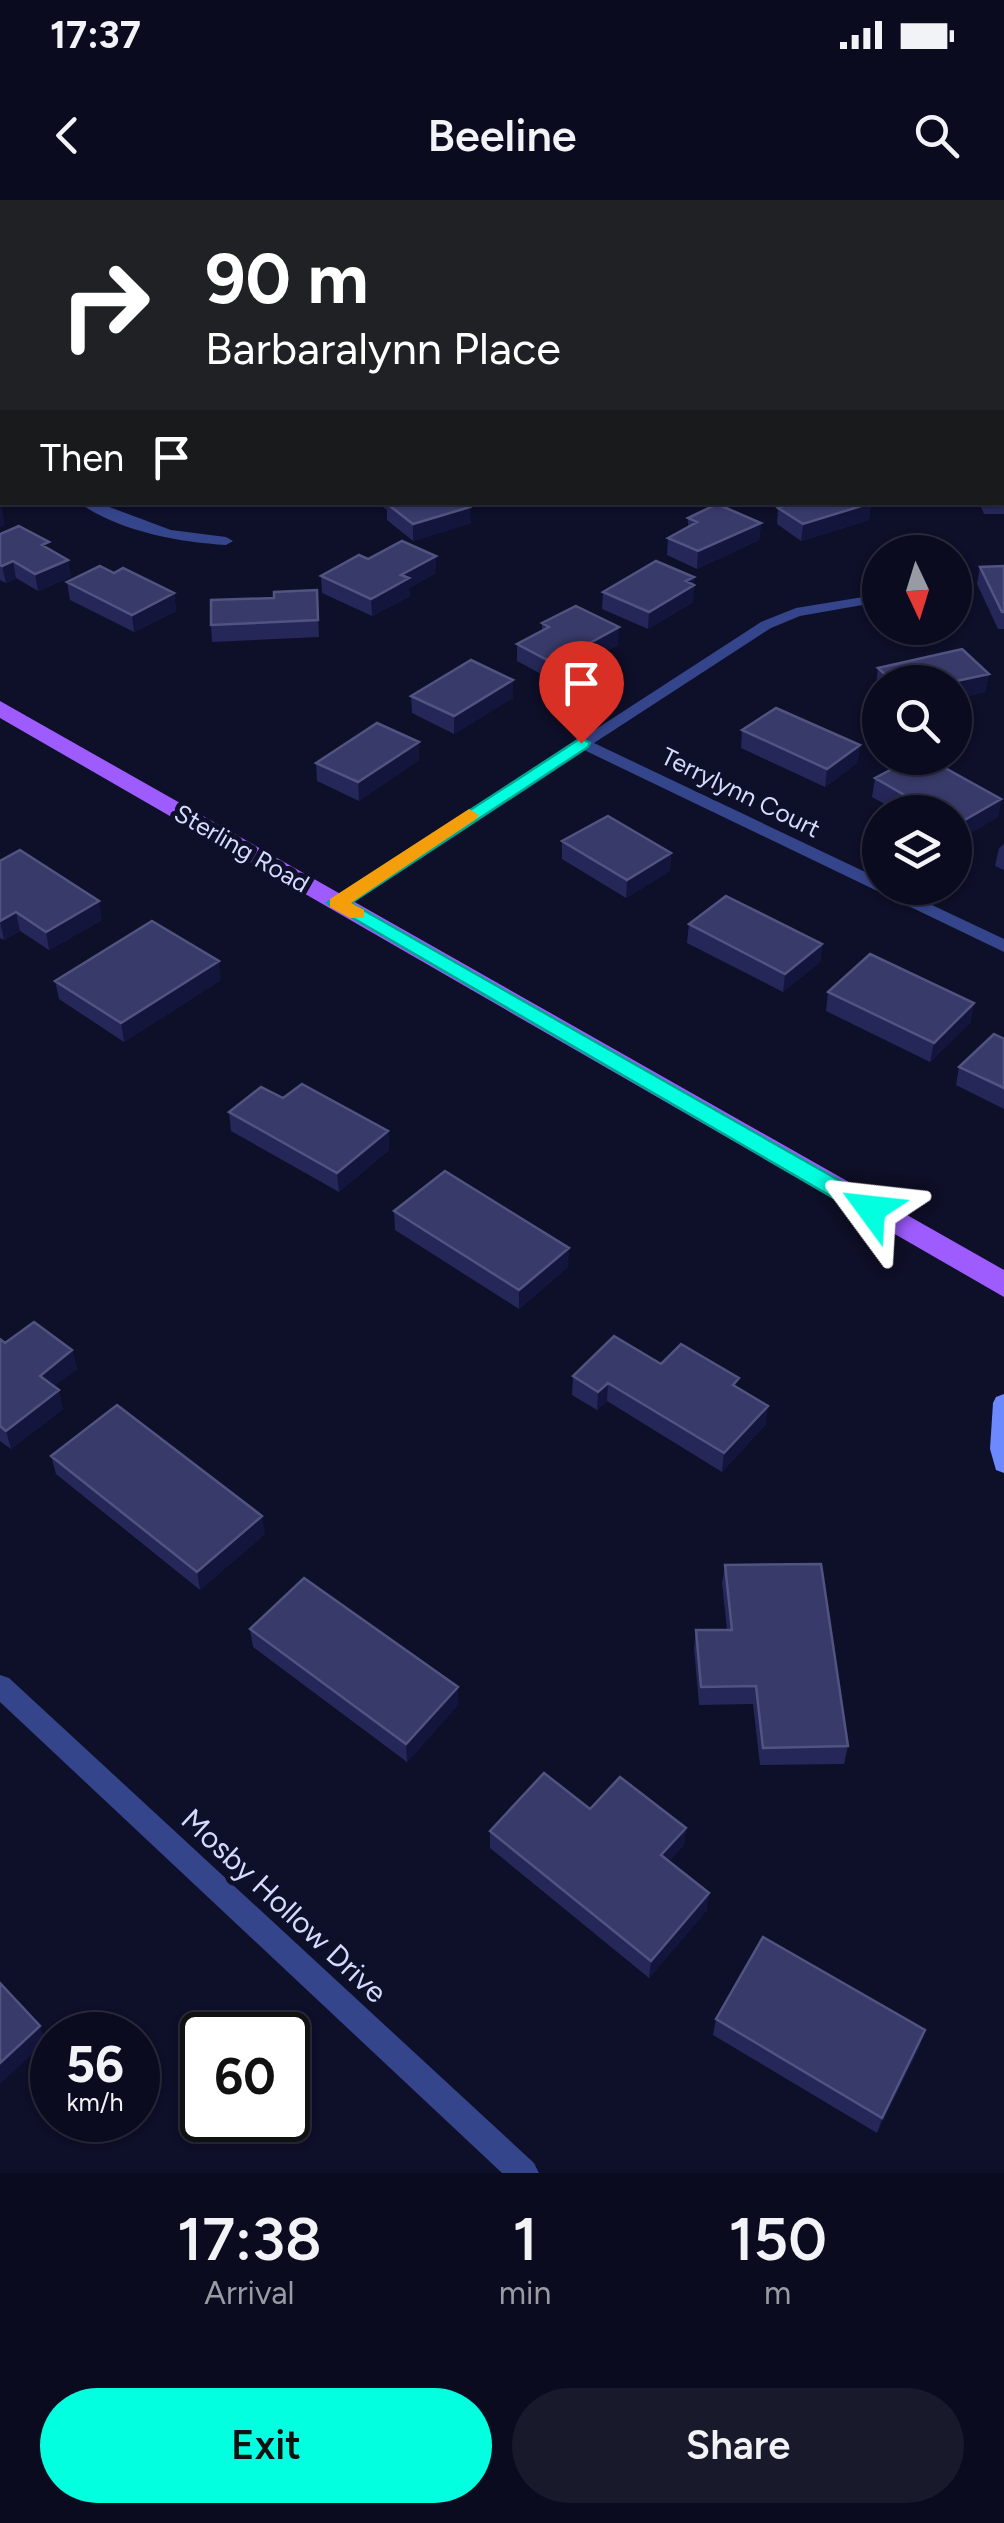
<!DOCTYPE html>
<html lang="en">
<head>
<meta charset="utf-8">
<style>
  :root { --surface:#0a0b1e; --page:#18192b; --text:#f1f3f6; --muted:#999ba4; --line:#2a2b3c; --accent:#01ffe0 }
  body { margin:0; font-family:Figtree,sans-serif; background:var(--page); color:var(--text); height:100vh; display:flex; flex-direction:column; font-size:38px; white-space:nowrap }
  * { box-sizing:border-box; margin:0 }
  p { font-size:32px; color:var(--muted) }
  .icon { flex:none; width:55px; height:55px; fill:none; stroke:currentColor; stroke-width:2; stroke-linecap:round; stroke-linejoin:round }
  .map { position:relative; height:1973px; overflow:hidden }
  .sheet { display:flex; flex-direction:column; background:var(--surface); flex:1 }
  .sheet>* { flex:none }
  .banner { position:absolute; left:0px; top:0px; width:1005px; height:305px; box-shadow:0 2px 8px #0004,0 0 0 2px var(--line); background:#202124; color:#fff; overflow:hidden }
  .needle { width:65px; rotate:176deg }
  .fabs { position:absolute; left:862px; top:335px; display:grid; gap:20px }
  .fabs a { display:grid; place-items:center; width:110px; height:110px; border-radius:50%; background:var(--surface); box-shadow:0 2px 8px #0004,0 0 0 2px var(--line); font-size:50px }
  .speed { position:absolute; left:30px; top:1812px; display:flex; gap:20px; font-size:50px; font-weight:700; text-align:center }
  .speed>* { display:grid; place-content:center; width:130px; height:130px; border-radius:50%; background:var(--surface); box-shadow:0 2px 8px #0004,0 0 0 2px var(--line); line-height:1 }
  .speed small { font-size:25px; font-weight:400 }
  .speed .limit { border:5px solid #111; border-radius:15px; background:#fff; color:#111 }
  .pin { position:absolute; display:grid; place-items:center; width:85px; height:85px; color:#fff; margin:-102px -42px; border-radius:50% 50% 50% 0; rotate:-45deg; box-shadow:0 0 10px #0007 }
  .pin .icon { rotate:45deg }
  .me { position:absolute; width:110px; margin:-55px; rotate:300deg; stroke-linejoin:round; filter:drop-shadow(0 0 8px #0008) }
  .turn { display:flex; align-items:center; gap:35px; height:210px; padding:0 40px; font-size:45px }
  .turn .icon { width:130px; height:130px; stroke-width:2.5 }
  .turn b { display:block; font-size:70px; line-height:85px }
  .then { display:flex; align-items:center; height:95px; padding:0 40px; background:#0003; gap:20px; font-size:38px }
  .eta { display:flex; justify-content:space-evenly; align-items:center; height:170px; text-align:center }
  .eta b { font-size:60px; font-weight:600; line-height:70px }
  .action { display:flex; gap:20px; margin-top:auto; padding:20px 40px }
  .action a { flex:1; height:115px; border-radius:60px; background:var(--accent); color:#111; font-size:40px; font-weight:600; line-height:115px; text-align:center }
  .action a+a { background:var(--page); color:var(--text) }
  .status { display:flex; justify-content:space-between; align-items:center; height:70px; padding:0 50px; background:var(--surface); direction:ltr }
  .status svg { height:28px; fill:currentColor }
  header { display:flex; justify-content:space-between; align-items:center; height:130px; padding:0 40px; background:var(--surface); font-size:45px; font-weight:600 }
  .map>svg:first-child { display:block }
  .green { fill:#10332a }
  .lines { fill:none; stroke-linecap:round; stroke-linejoin:round }
  .street { fill:#35458b; fill-rule:evenodd }
  .secondary { fill:#6c89ff; fill-rule:evenodd }
  .primary { fill:#9e5cff; fill-rule:evenodd }
  .wall { fill:#252758 }
  .shaded-wall { fill:#14153d }
  .building { fill:#383a6a; stroke:#515381; stroke-width:2.5 }
  .route { fill:#01ffe0; stroke:#01a692; stroke-width:2.5 }
  .slow { fill:#f59e0b }
  .labels { text-anchor:middle; stroke-width:10; stroke-linejoin:round; paint-order:stroke }
  .street-label { font-size:25px; fill:#d5daff; stroke:#0e0f28 }
  .near-street-label { font-size:30px; fill:#d5daff; stroke:#0e0f28 }
</style>
</head>
<body>
<div class="status"><b>17:37</b><svg viewBox="0 0 49 12"><path d="M0 12V9h3v3zM5 12V6h3v6zM10 12V3h3v9zM15 12V0h3v12zM26 1h20v11H26zM47 4h2v5h-2z"/></svg></div>
<header><svg class="icon" aria-label="back" viewBox="0 0 24 24"><path d="M15 5l-7 7 7 7"/></svg>Beeline<svg class="icon" aria-label="search" viewBox="0 0 24 24"><circle cx="10" cy="10" r="6"/><path d="M15 15l6 6"/></svg></header>
<div class="map">
<svg width="1004" height="1973" viewBox="0 0 1004 1973">
  <rect width="100%" height="100%" fill="#0e0f28"/>
  <path class="green" d="M63,0H776L777,2H70Z"/>
  <g class="lines">
    <path class="street" d="M819,0H829L830,2H820Z
      M1002,191H1004V199H1002Z
      M0,258L2,259V267L0,266Z
      M78,302H96L171,330L226,337L233,341L226,345C177,342 118,331 78,302Z
      M863,397L870,401L868,404L800,416L771,428L594,543L880,679V688H896L1004,739V752L584,550L343,707H331L328,703L761,422L796,408Z
      M0,1475L9,1478L534,1963L539,1973H502L0,1502Z"/>
    <path class="secondary" d="M1004,1194V1273L996,1270L990,1249L993,1203L996,1197Z"/>
    <path class="primary" d="M0,501L1004,1070V1097L0,518Z"/>
  </g>
  <path class="wall" d="M958,0H1004V14H1002V2H959Z
    M1002,259H1004V314H984L979,302H1002Z
    M377,302H465L471,323L413,341L387,320V310Z
    M774,302H870L871,303L869,320L801,341L777,324L778,308L780,307Z
    M688,318L761,323L759,340L697,369L667,355L668,338L688,327Z
    M0,334L50,349L68,360L71,377L38,391L16,378L6,383L0,380Z
    M368,359L436,373L409,388L410,396L372,416L322,393L321,376Z
    M1004,366V429H998L977,384L980,367Z
    M114,373L174,393L176,411L134,432L70,400L67,382Z
    M694,377L693,402L648,429L602,409L603,392Z
    M317,390L319,437L212,442L211,425L274,398Z
    M542,423L618,445L552,480L517,461V444L542,431Z
    M962,449L989,474L985,492L955,499V482H880V490L876,485L878,468Z
    M513,480V498L454,534L412,513L411,496Z
    M742,530L860,545L857,563L825,587L741,548Z
    M419,542V560L359,601L317,581L316,563Z
    M875,578L1001,599L998,617L955,642V612H899L872,597Z
    M562,641L671,653L670,671L626,698L562,659Z
    M1004,644V670L995,666L999,648Z
    M0,661L102,720L49,750L20,731L4,740L0,738Z
    M689,724L822,744L820,762L783,792L687,743Z
    M221,780L124,842L59,799L55,781Z
    M828,792L971,822L930,862L826,811Z
    M1004,839V909L956,885L959,867Z
    M283,898L388,931L389,950L339,992L231,931L229,912Z
    M394,1011L568,1067L519,1109L395,1030Z
    M0,1139L5,1143L72,1150L77,1169L54,1186L63,1209L11,1249L0,1241Z
    M661,1164L738,1188L766,1224L722,1272L607,1201L597,1210L572,1195L573,1176Z
    M51,1256L265,1334L200,1390L56,1274Z
    M725,1365L848,1546L844,1564L760,1565L753,1504L699,1505L694,1448L696,1430H727L722,1383Z
    M250,1429L458,1505L407,1562L253,1447Z
    M590,1609L686,1628L684,1645L669,1661L707,1710L649,1778L490,1648V1631Z
    M716,1819L920,1846L877,1933L713,1835Z"/>
  <path class="shaded-wall" d="M2,159V176H0V160Z
    M871,303L869,320L801,341L803,324Z
    M470,307L471,323L413,341V324Z
    M2,308L5,325L0,327V309Z
    M761,323L759,340L697,369L698,351Z
    M436,356V373L409,388L410,396L372,416L371,399L401,375Z
    M68,360L71,377L38,391L35,374Z
    M13,361L16,378L6,383L2,366Z
    M694,377L693,402L648,429L649,412Z
    M174,393L176,411L134,432L132,415Z
    M619,427L618,445L552,480L553,463Z
    M989,474L985,492L955,499V482Z
    M513,480V498L454,534V516Z
    M419,542V560L359,601L358,582Z
    M860,545L857,563L825,587L827,569Z
    M1001,599L998,617L955,642L956,625Z
    M671,653L670,671L626,698L627,680Z
    M99,701L102,720L49,750L46,732Z
    M16,712L20,731L4,740L0,721Z
    M822,744L820,762L783,792L785,774Z
    M219,761L221,780L124,842L121,823Z
    M974,803L971,822L930,862L934,843Z
    M388,931L389,950L339,992L337,973Z
    M569,1048L568,1067L519,1109V1090Z
    M72,1150L77,1169L44,1194L40,1176Z
    M608,1183L607,1201L597,1210L598,1192Z
    M59,1190L63,1209L11,1249L6,1231Z
    M768,1206L766,1224L722,1272L724,1253Z
    M262,1316L265,1334L200,1390L197,1372Z
    M458,1487V1505L407,1562L406,1544Z
    M686,1628L684,1645L659,1672L661,1655Z
    M709,1693L707,1710L649,1778L651,1761Z
    M40,1826L46,1841L0,1884V1863Z
    M925,1830L920,1846L877,1933L882,1918Z"/>
  <path class="building" d="M1002,57H1004V78H1002Z
    M0,134L2,139V159L0,160Z
    M1002,259H1004V291H1002Z
    M389,302H465L470,307L413,324L386,303Z
    M794,302H870L871,303L803,324L778,308Z
    M717,304L761,323L698,351L668,338L697,322L688,318Z
    M19,326L49,342L42,345L68,360L35,374L13,361L2,366L0,365V334Z
    M402,341L436,356L401,375L409,378L371,399L321,376L359,355L368,359Z
    M656,361L694,377L686,381L694,385L649,412L603,392Z
    M100,366L114,373L123,368L174,393L132,415L67,382Z
    M1004,366V412H1002L980,367Z
    M317,390L318,420L211,425V400L274,398V392Z
    M576,406L619,427L553,463L517,444L549,427L542,423Z
    M962,449L989,474L952,482H893L878,468Z
    M471,460L513,480L454,516L411,496Z
    M776,508L860,545L827,569L742,530Z
    M377,523L419,542L358,582L316,563Z
    M913,558H927L1001,599L956,625L955,612H934L875,578Z
    M608,616L671,653L627,680L562,641Z
    M20,650L99,701L46,732L16,712L0,721V661Z
    M726,696L822,744L785,774L689,724Z
    M152,721L219,761L121,823L55,781Z
    M870,754L974,803L934,843L828,792Z
    M994,834L1004,839V888L959,867Z
    M302,884L388,931L337,973L229,912L261,887L283,898Z
    M445,971L569,1048L519,1090L394,1011Z
    M34,1122L72,1150L40,1176L59,1190L6,1231L0,1226V1139L5,1143Z
    M614,1136L661,1164L681,1144L739,1178L733,1185L768,1206L724,1253L608,1183L598,1192L573,1176Z
    M117,1205L262,1316L197,1372L51,1256Z
    M821,1364L848,1546L763,1548L756,1486L701,1487L696,1430H732L725,1365Z
    M304,1378L458,1487L406,1544L250,1429Z
    M544,1573L590,1609L620,1577L686,1628L661,1655L709,1693L651,1761L490,1631Z
    M763,1737L925,1830L882,1918L716,1819Z
    M0,1783L40,1826L0,1863Z"/>
  <path class="route" d="M581,538L590,543L588,547L351,703L879,1003L882,1009L879,1015H863L327,703Z"/>
  <path class="slow" d="M469,609L479,615L476,619L351,703L364,710V718H350L330,707V699Z"/>
  <g class="labels">
    <g class="street-label">
      <text transform="translate(741 592) rotate(26)" y="9">Terrylynn Court</text>
      <text transform="translate(242 648) rotate(30)" y="9">Sterling Road</text>
    </g>
    <g class="near-street-label">
      <text transform="translate(284 1706) rotate(43)" y="10">Mosby Hollow Drive</text>
    </g>
  </g>
</svg>
<div class="fabs">
<a><svg class="needle" viewBox="-14 -14 28 28"><path d="M0-13l5 13h-10z" fill="#e53935"/><path d="M0 13l5-13h-10z" fill="#999ba4"/></svg></a>
<a><svg class="icon" aria-label="search" viewBox="0 0 24 24"><circle cx="10" cy="10" r="6"/><path d="M15 15l6 6"/></svg></a>
<a><svg class="icon" aria-label="layers" viewBox="0 0 24 24"><path d="M12 4l9 5-9 5-9-5zM3 14l9 5 9-5"/></svg></a>
</div>
<div class="speed"><div>56<small>km/h</small></div><div class="limit">60</div></div>
<div class="pin" style="left:581px;top:543px;background:#d93025"><svg class="icon" aria-label="arrive" viewBox="0 0 24 24"><path d="M6 21V4h12l-3 4 3 4H6"/></svg></div>
<svg class="me" style="left:871px;top:1009px" viewBox="-20 -20 40 40"><path d="M0-17L14 15 0 8-14 15z" fill="#01ffe0" stroke="#fff" stroke-width="4"/></svg>
<div class="banner">
<div class="turn"><svg class="icon" aria-label="right" viewBox="0 0 24 24"><path d="M7 20v-9h11M14 6l5 5-5 5"/></svg><div><b>90 m</b>Barbaralynn Place</div></div>
<div class="then">Then<svg class="icon" aria-label="arrive" viewBox="0 0 24 24"><path d="M6 21V4h12l-3 4 3 4H6"/></svg></div>
</div>
</div>
<section class="sheet">
<div class="eta">
<div><b>17:38</b><p>Arrival</p></div>
<div><b>1</b><p>min</p></div>
<div><b>150</b><p>m</p></div>
</div>
<div class="action"><a>Exit</a><a>Share</a></div>
</section>
</body>
</html>
